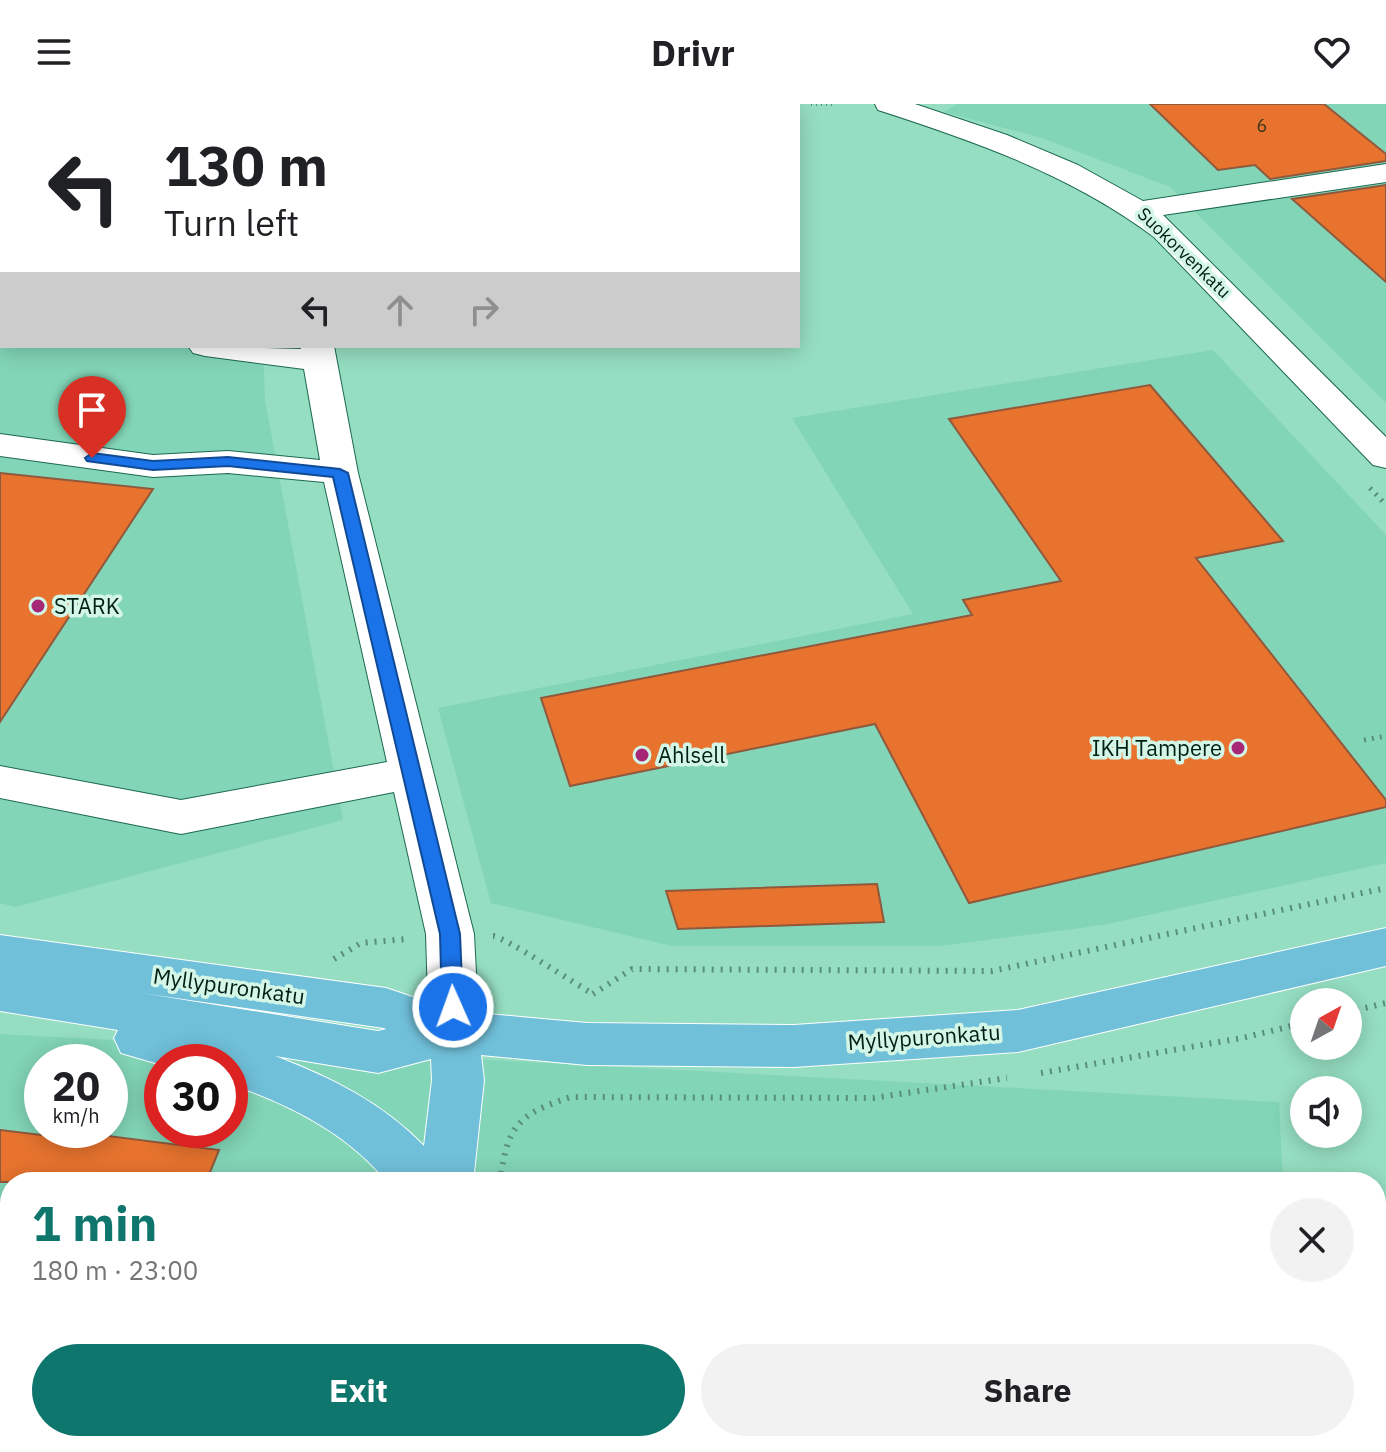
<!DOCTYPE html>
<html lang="en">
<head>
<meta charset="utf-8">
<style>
  :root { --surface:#fff; --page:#f2f2f2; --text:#202124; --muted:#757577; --accent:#0f766e }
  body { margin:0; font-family:"IBM Plex Sans",sans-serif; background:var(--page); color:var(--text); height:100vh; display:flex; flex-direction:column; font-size:30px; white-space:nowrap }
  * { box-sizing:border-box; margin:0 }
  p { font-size:26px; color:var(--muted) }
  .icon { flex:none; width:44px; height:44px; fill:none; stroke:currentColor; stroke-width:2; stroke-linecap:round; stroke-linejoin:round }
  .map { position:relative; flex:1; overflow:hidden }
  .drawer { position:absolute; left:0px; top:1068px; width:1386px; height:280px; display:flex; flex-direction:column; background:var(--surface); border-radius:32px 32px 0 0; box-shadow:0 4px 20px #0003 }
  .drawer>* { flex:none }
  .hud { position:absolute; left:0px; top:0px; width:800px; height:244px; box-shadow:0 4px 20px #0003; background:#fff; color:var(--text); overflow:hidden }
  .needle { width:52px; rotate:40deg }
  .tools { position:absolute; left:1290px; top:884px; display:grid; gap:16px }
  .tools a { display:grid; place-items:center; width:72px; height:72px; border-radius:50%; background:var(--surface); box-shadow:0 4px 20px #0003; font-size:40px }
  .speed { position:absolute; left:24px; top:940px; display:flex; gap:16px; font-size:40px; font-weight:700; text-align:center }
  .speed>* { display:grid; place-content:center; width:104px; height:104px; border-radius:50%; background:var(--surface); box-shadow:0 4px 20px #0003; line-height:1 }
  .speed small { font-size:20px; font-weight:400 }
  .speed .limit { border:12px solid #d22; background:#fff; color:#111 }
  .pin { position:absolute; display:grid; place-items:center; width:68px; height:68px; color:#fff; margin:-82px -34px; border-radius:50% 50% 50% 0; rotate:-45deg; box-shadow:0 0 8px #0007 }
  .pin .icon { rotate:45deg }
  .me { position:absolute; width:88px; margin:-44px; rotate:358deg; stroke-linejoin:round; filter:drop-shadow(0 0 6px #0008) }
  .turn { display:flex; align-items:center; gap:28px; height:168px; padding:0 32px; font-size:36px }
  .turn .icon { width:104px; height:104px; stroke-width:2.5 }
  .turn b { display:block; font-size:56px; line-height:68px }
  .lanes { display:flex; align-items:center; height:76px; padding:0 32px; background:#0003; justify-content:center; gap:40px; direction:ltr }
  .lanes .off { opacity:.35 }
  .round { display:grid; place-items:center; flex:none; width:84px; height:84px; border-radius:42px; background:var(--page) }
  .headline { display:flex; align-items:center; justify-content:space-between; height:136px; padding:0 32px }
  h1 { font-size:48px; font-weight:800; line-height:60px; color:var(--accent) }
  .button { display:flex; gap:16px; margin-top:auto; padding:16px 32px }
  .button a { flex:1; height:92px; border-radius:48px; background:var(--accent); color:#fff; font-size:32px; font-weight:800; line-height:92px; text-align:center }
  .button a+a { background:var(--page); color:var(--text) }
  header { display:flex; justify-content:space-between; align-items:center; height:104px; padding:0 32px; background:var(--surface); font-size:36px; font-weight:800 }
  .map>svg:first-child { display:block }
  .built { fill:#82d5b6; fill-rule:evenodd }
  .building { fill:#e7732e; stroke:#90583c; stroke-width:2 }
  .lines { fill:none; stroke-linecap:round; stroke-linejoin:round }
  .minor-casing { stroke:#1c6951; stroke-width:2 }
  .major-casing { stroke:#fff; stroke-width:2 }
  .path-far2 { stroke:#588f7a; stroke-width:4; stroke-dasharray:1 4; stroke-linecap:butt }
  .path-far1 { stroke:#588f7a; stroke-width:5; stroke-dasharray:2 6; stroke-linecap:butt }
  .path { stroke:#588f7a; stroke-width:6; stroke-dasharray:2 7; stroke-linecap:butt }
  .minor { fill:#fff; fill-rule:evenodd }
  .major { fill:#70c0d9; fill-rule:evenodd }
  .route { fill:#1a73e8; stroke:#114b97; stroke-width:2 }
  .poi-dot { fill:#a62776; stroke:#d3f6e7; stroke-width:3 }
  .labels { text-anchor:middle; stroke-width:7; stroke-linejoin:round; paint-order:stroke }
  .number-label { font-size:18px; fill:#3a341b }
  .far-street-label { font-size:18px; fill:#011f15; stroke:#d3f6e7 }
  .poi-label { font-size:22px; fill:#011f15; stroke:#d3f6e7; text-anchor:start }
  .street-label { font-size:22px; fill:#011f15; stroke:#d3f6e7 }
</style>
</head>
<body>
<header><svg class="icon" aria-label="menu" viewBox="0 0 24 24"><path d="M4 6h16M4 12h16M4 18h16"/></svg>Drivr<svg class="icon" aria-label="heart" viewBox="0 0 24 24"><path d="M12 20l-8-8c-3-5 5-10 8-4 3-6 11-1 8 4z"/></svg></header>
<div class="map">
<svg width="1386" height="1348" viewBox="0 0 1386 1348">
  <rect width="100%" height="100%" fill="#95dec1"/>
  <path class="built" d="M0,0H311L2,2V242H263L265,296L343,716L15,803L0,799Z
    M957,0H1386V299L1170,83L1042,34L944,8Z
    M1213,246L1386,431V759L1103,821L940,842H672L491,799L438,604L913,510L792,314Z
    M0,930L1279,998L1283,1078H10V1338H1296V1348H0ZM42,958H110V1026H42ZM162,958H230V1026H162Z"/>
  <path class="building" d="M1150,0H1324L1386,50V57L1270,75L1255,61L1218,66Z
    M1386,81V178L1292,95Z
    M1150,281L1283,437L1196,454L1386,696V703L969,799L875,620L570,682L541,594L972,511L963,496L1061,477L949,315Z
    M0,369L153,385L0,618Z
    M877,780L884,818L678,825L666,787Z
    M0,1026L66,1034L69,1027L219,1046L206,1078H0Z"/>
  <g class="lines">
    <defs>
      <path id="minor" d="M875,0H915L1007,31L1078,61L1143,97L1386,60V78L1163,111L1386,333V364L1373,361L1154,133C1071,71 977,38 878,6Z
        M2,54V74L0,75V55Z
        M0,205H2V225H0Z
        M188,242L301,245L300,242H334L358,369L474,830L479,928L472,943L454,949L436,943L429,928L426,830L394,688L181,730L0,694V662L181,696L387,658L324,378L228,369L153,373L0,352V330L153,351L228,347L320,356L304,265L205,252L193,249Z
        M0,1148L10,1152V1207L0,1204Z"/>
      <path id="major" d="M1386,824V862L1018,948L794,963L587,961L481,951L484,976L473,1078H387C349,1030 287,999 230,980V958H162V961L121,949L114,934L118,926L0,907V831L386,884L454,907L587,919L794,921L1018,906ZM141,889L384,924L386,925L378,927ZM275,952L378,969L431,955L432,976L424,1042C383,999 330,973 275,952Z
        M358,1338H418L417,1348H355Z"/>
    </defs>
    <use href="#minor" class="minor-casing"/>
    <use href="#major" class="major-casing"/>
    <path class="path-far2" d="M811,0H836
      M576,2L580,0"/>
    <path class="path-far1" d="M1370,384L1386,401
      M1364,636L1386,632"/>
    <path class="path" d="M493,832C503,832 577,881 593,890
      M334,855L361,839L407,835
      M593,890L632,865L992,867L1386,784
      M1348,908L1386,899
      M1041,969L1242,934L1304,919
      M500,1078C507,1023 517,1010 571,993L873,994L1007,974
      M445,1348L447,1338"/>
    <use href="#minor" class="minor"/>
    <use href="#major" class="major"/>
  </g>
  <path class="route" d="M92,349L153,357L228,353L340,365L348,369L460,830L463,903L460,909L453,912L445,909L442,903L440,830L333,373L228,362L153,366L87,357L85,354Z"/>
  <g class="poi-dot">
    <circle cx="38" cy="502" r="8"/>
    <circle cx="1238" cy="644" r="8"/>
    <circle cx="642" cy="651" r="8"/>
  </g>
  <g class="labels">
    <g class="number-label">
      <text x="1262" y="28">6</text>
    </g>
    <g class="far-street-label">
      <text transform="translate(1184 149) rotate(44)" y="6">Suokorvenkatu</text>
    </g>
    <g class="poi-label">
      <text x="54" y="510">STARK</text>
      <text x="1222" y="652" text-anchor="end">IKH Tampere</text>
      <text x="658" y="659">Ahlsell</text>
    </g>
    <g class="street-label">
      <text transform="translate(229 882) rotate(8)" y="8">Myllypuronkatu</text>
      <text transform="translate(924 933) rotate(-4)" y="8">Myllypuronkatu</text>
    </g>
  </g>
</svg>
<div class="tools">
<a><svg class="needle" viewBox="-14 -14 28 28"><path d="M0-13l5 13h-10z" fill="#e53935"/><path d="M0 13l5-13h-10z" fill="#757577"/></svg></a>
<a><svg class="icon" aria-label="sound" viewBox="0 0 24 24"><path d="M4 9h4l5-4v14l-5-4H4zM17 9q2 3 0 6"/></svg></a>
</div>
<div class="speed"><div>20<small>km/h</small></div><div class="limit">30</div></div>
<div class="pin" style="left:92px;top:354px;background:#d93025"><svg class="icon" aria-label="arrive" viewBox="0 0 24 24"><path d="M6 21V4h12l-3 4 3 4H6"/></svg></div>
<svg class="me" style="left:453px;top:903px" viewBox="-20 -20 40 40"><circle r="17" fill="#1a73e8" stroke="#fff" stroke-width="3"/><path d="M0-11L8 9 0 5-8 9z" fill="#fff"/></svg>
<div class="hud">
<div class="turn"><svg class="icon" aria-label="left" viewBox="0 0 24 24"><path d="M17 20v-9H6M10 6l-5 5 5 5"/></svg><div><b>130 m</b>Turn left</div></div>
<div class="lanes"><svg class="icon" aria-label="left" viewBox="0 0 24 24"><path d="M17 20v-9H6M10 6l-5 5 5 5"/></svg><svg class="icon off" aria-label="ahead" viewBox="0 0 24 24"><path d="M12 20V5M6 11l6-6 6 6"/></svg><svg class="icon off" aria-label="right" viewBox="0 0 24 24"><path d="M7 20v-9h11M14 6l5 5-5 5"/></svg></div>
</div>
<section class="drawer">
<div class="headline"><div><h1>1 min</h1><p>180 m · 23:00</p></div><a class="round"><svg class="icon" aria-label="close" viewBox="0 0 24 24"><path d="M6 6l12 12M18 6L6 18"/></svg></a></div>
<div class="button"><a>Exit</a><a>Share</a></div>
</section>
</div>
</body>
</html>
